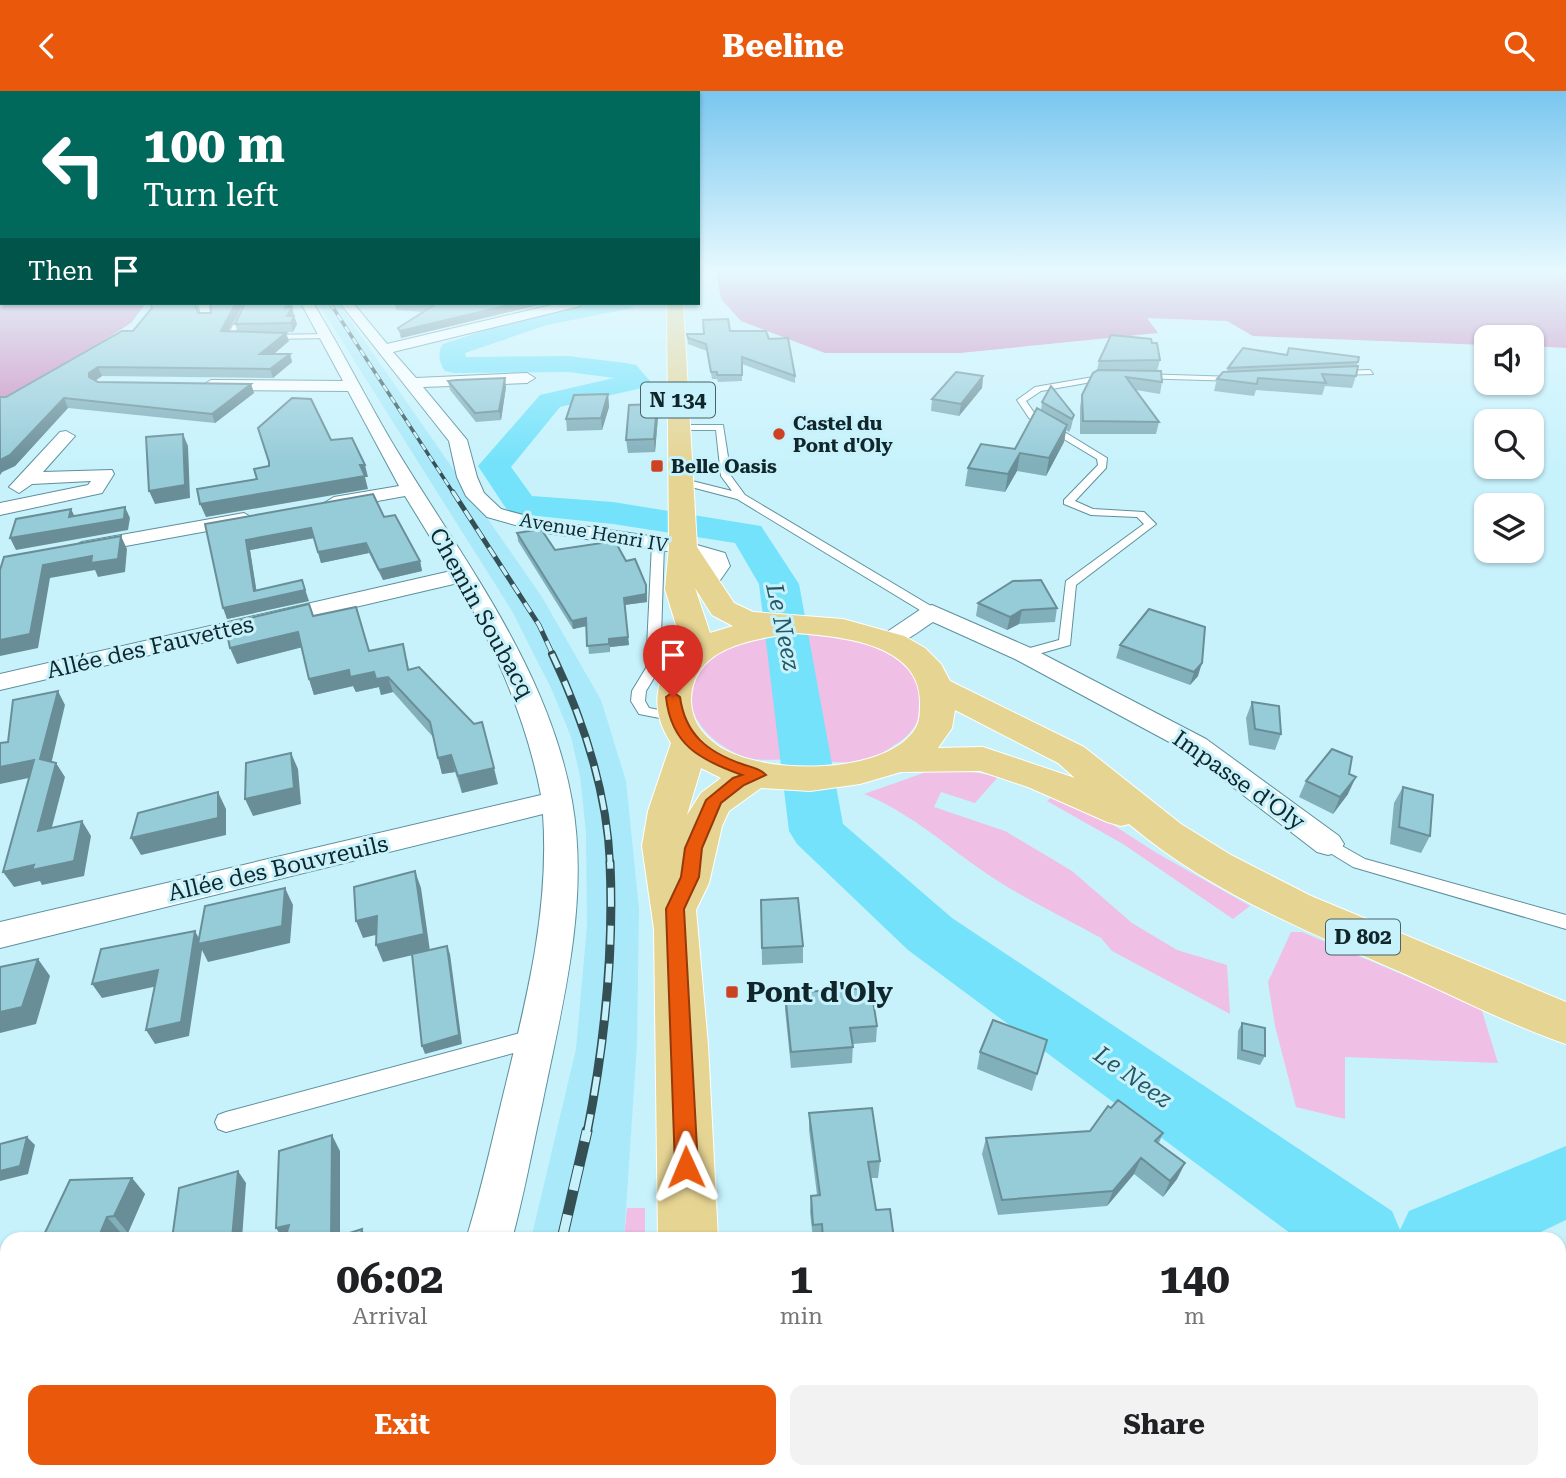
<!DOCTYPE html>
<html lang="en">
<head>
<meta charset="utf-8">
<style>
  :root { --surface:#fff; --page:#f2f2f2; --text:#202124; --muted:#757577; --accent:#ea580c }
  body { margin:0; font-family:"Roboto Serif",serif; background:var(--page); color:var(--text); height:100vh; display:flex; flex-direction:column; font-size:26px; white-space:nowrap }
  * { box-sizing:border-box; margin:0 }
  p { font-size:23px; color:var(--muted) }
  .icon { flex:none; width:38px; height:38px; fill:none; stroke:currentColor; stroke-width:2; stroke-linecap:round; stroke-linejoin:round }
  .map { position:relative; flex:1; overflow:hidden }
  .details { position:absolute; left:0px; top:1141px; width:1566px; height:247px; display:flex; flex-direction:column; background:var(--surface); border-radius:21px 21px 0 0; box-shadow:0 2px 5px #0004 }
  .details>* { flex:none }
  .top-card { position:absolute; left:0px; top:0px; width:700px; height:214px; box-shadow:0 2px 5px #0004; background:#00695c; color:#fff; overflow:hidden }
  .controls { position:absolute; left:1474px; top:234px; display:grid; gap:14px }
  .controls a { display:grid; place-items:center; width:70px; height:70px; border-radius:14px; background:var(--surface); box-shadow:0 2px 5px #0004; font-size:35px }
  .pin { position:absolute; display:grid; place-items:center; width:60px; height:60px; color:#fff; margin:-72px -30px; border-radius:50% 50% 50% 0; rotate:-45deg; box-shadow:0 0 7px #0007 }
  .pin .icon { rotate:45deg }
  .me { position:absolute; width:77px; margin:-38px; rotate:359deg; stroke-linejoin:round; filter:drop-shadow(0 0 5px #0008) }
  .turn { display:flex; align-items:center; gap:24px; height:147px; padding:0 28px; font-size:32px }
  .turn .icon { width:91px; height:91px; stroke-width:2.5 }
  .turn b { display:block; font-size:49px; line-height:60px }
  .then { display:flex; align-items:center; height:66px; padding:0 28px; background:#0003; gap:14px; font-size:26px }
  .eta { display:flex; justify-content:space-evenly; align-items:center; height:119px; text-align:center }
  .eta b { font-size:42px; font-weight:700; line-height:49px }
  .action { display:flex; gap:14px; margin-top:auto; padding:14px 28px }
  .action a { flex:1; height:80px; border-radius:14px; background:var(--accent); color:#fff; font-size:28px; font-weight:700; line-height:80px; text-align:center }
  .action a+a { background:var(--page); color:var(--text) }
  header { display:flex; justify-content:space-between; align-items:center; height:91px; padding:0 28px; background:var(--accent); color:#fff; font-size:32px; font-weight:700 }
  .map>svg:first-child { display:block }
  .built { fill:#a9e9f9 }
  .green { fill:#efbfe5 }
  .forest { fill:#ce8cc1 }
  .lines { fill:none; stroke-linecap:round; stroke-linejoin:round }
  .canal { fill:#73e2fa; fill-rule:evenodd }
  .river { fill:#73e2fa; fill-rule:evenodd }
  .service-casing { stroke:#5c909c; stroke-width:2 }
  .minor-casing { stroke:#5c909c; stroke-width:2 }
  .primary-casing { stroke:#fff; stroke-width:2 }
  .service { fill:#fff; fill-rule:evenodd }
  .minor { fill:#fff; fill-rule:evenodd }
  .primary { fill:#e6d493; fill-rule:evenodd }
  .rail-far4-casing { stroke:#355055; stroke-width:3.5 }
  .rail-far3-casing { stroke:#355055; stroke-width:5 }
  .rail-far2-casing { stroke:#355055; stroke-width:8 }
  .rail-far1-casing { stroke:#355055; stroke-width:9 }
  .rail-casing { stroke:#355055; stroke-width:11 }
  .rail-far4 { stroke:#c7f2fc; stroke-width:2.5; stroke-dasharray:7; stroke-linecap:butt }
  .rail-far3 { stroke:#c7f2fc; stroke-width:3.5; stroke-dasharray:11; stroke-linecap:butt }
  .rail-far2 { stroke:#c7f2fc; stroke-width:5; stroke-dasharray:15; stroke-linecap:butt }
  .rail-far1 { stroke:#c7f2fc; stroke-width:6; stroke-dasharray:19; stroke-linecap:butt }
  .rail { stroke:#c7f2fc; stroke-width:9; stroke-dasharray:25; stroke-linecap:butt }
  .wall { fill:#81afba; fill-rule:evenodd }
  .shaded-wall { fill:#698e97 }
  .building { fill:#96cbd8; stroke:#698e97; stroke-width:2 }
  .route { fill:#ea580c; stroke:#983908; stroke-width:2 }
  .poi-dot { fill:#cc4223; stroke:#c7f2fc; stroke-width:2.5 }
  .labels { text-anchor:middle; stroke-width:6; stroke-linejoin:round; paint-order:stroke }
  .far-poi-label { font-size:19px; font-weight:bold; fill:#10262a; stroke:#c7f2fc; text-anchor:start }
  .far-street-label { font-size:19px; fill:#10262a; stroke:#c7f2fc }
  .shield { fill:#c7f2fc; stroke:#476369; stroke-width:2 }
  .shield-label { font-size:21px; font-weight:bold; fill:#10262a }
  .street-label { font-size:23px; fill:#10262a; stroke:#c7f2fc }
  .water-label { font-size:24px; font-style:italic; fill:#275762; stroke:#c7f2fc }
  .near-poi-label { font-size:28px; font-weight:bold; fill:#10262a; stroke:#c7f2fc; text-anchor:start }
</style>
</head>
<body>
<header><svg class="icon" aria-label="back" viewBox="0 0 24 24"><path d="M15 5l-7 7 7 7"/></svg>Beeline<svg class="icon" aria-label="search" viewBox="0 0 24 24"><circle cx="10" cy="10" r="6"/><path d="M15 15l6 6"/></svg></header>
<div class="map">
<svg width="1566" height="1387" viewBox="0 0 1566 1387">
  <rect width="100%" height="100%" fill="#c7f2fc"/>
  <path class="built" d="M318,212H338L542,506L601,609L626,690L639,818L637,952L624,1148H531L576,958L587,835L586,741L580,685L571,646L552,599L512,520Z
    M452,1381H548L545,1387H450Z"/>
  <path class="green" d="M823,543C862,549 931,566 922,618C920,630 911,642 902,649C890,657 874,669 859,671C839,673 816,669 795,668C779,668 757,671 742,665C684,641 666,582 734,556C763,545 793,545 823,543Z
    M955,677L998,686L975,712L941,701L934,716L1005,740L1072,780L1132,832L1177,859L1227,874L1230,923L1112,860L1101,847C1067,828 1031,811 998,790C952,761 916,724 864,703L932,679Z
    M1055,704L1076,710L1155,761L1250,815L1233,828L1123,753L1047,710Z
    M1291,841H1302L1481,917L1498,972L1345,966V1028L1296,1016L1275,935L1268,891Z
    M627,1117H645V1148H624Z"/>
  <path class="forest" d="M0,179L2,212H146L131,232L70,271L0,348Z
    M716,179H1566V257L1531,255V247H1486V254L1253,245L1227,230L1147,227L1158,242L960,262H825L741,230L721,208Z"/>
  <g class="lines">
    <path class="canal" d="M1559,1245L1566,1247V1302L1559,1299Z"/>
    <path class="river" d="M590,212H635L632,217L547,234L465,262L466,266L568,265L626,272L636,274L650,290L646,296L560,316L511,376L532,405L613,411L761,435L799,493L843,733L952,827L1392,1120L1400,1139L1409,1120L1566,1055V1129L1526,1148H1298L908,859L797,753L789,740L759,493L735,452L613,433L509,422L478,375L540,304L614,287L568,281L454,282L445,280C439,272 437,261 443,253L534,223Z"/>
    <defs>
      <path id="service" d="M241,218L246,219L234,244L248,246L226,248Z
        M327,243L330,247L267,248L263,246L267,244Z
        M1370,279L1373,283L1336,284L1332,282L1336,280Z
        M1111,283L1115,285L1114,287L1041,300L1026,310L1035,323L1107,367L1106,377L1075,410L1093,418L1144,421L1156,433L1076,494L1070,554L1024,567L1019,566V560L1059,549L1066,490L1144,433L1137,426L1091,424L1064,413V409L1098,374L1097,368L1029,327L1017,309L1035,296Z
        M1140,283L1237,286L1241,288L1237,290L1137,287L1136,285Z
        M676,334H723L731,385L745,404L936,518V524H928L737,408L676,392L675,390L680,387L732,400L721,385L716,339H679L676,338Z
        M658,450L664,453L660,577L646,600L645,610L649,617L680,623L682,626L680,629L675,630L639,623L631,610L632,600L646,577L652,453Z
        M1328,747L1365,768L1566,824V838L1353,776L1322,757L1320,753L1322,749Z
        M535,938L542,941L545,947L542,953L535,956L226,1041L218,1038L215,1031L218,1024L226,1021Z"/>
      <path id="minor" d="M198,212H210L212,228H202Z
        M301,212H313C344,262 369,314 399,363C465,471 549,580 572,710C590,811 562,915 542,1014C532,1059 524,1104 512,1148H466C480,1104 490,1058 501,1013C524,918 550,823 543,723L0,857V831L541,704C526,627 496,560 458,492L0,599V583L451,480L405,405L334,418L324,412L334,406L399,395L348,300L211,299L203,294L211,289L343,290Z
        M340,212H353L387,253L560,212H581L580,215L393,261L416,287L527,282L535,287L527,292L423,296L467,349L477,386L484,402L501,418L542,429L683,450L725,462L730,475L714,498H698L695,493L706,480L707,471L680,462L540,441L487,426L466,405L457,386L449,350Z
        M66,340L75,345L43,381L112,379L114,383L102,402L0,424V412L88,394L91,390L32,393L19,402L9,396L60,341Z
        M244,422L254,428L251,432L82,463L71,457L82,451Z
        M932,514L1033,558L1206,648L1339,745L1344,753L1339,761L1328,764L1317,761L1186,660L1015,568L933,531C917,541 898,559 878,554L875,549L924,516Z
        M1559,1320L1566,1322V1374L1559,1372Z
        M377,1381H431L429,1387H375Z
        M1356,1381H1410L1413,1387H1359Z"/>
      <path id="primary" d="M667,212H683L697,456L734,512L753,521L843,528L904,545L925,557L941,573L950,590L1084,656L1181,733L1231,764L1311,805L1566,911V953C1511,934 1458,907 1405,883C1309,841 1209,801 1129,733L1121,735L1107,731L1028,696L980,680L901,681L860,693L810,700L761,697L729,720L722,735L709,792L696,819L708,954L718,1148H658L654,838L642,755L648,720L671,652C649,619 654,583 683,557L665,498L669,456ZM695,497L712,524L733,535L710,542ZM795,542C839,545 922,552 920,613C920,621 920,631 915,638C884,686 758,684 717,654C701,642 692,630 691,610C691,556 753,548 795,542ZM955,619L1058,672L1075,687L983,656L938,657L952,637ZM701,677L721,687L701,702L687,724Z
        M657,1381H727V1387H657Z"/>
    </defs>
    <use href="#service" class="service-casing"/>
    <use href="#minor" class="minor-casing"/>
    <use href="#primary" class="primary-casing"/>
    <use href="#service" class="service"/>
    <use href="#minor" class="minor"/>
    <use href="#primary" class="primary"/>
    <defs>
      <path id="rail-far4" d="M330,212L454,403"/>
      <path id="rail-far3" d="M453,401L539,534L553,564"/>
      <path id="rail-far2" d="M552,563C583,628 607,700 610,773"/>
      <path id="rail-far1" d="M587,1042C605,951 614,863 610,771"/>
      <path id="rail" d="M562,1148L587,1040
        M487,1387L489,1381"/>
    </defs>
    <use href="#rail-far4" class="rail-far4-casing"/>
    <use href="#rail-far3" class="rail-far3-casing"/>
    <use href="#rail-far2" class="rail-far2-casing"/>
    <use href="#rail-far1" class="rail-far1-casing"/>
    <use href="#rail" class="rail-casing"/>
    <use href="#rail-far4" class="rail-far4"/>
    <use href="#rail-far3" class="rail-far3"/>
    <use href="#rail-far2" class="rail-far2"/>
    <use href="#rail-far1" class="rail-far1"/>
    <use href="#rail" class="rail"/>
  </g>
  <path class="wall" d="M210,212H293L291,216L297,233L293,241H262L289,250L274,263H290L292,271L273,287L102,285L95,290L98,291L251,293L254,302L215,332L68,317L15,375L2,381L0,384V306H6L133,240L198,222H211ZM242,215L244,216L235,233L238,241L228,240Z
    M395,212H547L401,247L398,237L424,221L396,219Z
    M730,240L769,248L795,285V292L742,273V290L718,291L717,288H712L707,260L688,253L687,243Z
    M1152,252L1160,269L1157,280L1162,291L1160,303L1136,299L1159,331L1156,343H1080V316L1082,304L1097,279L1099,270Z
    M1287,264L1359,266L1357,275L1356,285L1352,297L1325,295L1322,304L1256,299L1254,305L1214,300L1217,288L1227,280L1228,277Z
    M983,285L982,297L959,325L931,320L932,308Z
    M448,290L506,296L501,329L476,331L450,299Z
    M608,303L609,316L602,339L567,340L566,328Z
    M1042,311L1074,324L1071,337L1069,341L1066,339L1064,351L1046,385L1017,380L1005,401L965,395L968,377L1015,358L1041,319Z
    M658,326L655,361L628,362L626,349Z
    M384,426L420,470L422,480L383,489L369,462L321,472L314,447L250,459L256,499L309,510L227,528L205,433Z
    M517,442L555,459L626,470L647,501V511L624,514L629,554L610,556V561L589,563L586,535L573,538L518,450Z
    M978,512L1057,517L1055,531L1019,533L1007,539L976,525Z
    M1149,518L1198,585L1190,594L1116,567L1120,554Z
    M313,525L370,560L407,568L409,579L498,693L462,702L455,681L442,683L433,646L393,601L381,604L379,596L356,601L353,595L314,604L309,588L302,556L237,573Z
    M1252,611L1281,643L1275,659L1249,654L1246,627Z
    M1306,690L1348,703L1333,723L1299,706Z
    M1403,696L1430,745L1421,762L1390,753L1394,712Z
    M761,809L803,855V872L762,874Z
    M785,902L877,935L876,951L853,953L852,972L791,977L785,918Z
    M1242,932L1265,965L1260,974L1237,968L1238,940Z
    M1047,949L1032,1000L977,978L980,961Z
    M1111,1017L1163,1042L1159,1052L1185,1072L1177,1088L1163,1106L1134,1083L1107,1115L998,1124L982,1063L986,1047L1090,1040Z
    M809,1022L880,1070L878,1087H871L876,1119L894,1148H813L810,1121L811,1105L817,1104L809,1039Z
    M132,1087L145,1103L128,1142L42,1148Z
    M937,1381H1026L1028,1387H938Z
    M1139,1381H1319L1322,1387H1138L1137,1384Z"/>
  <path class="shaded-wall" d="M236,212H241L242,215L223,249L221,240Z
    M287,212H293L288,223L292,216L294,224L289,233L285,217Z
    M518,212H547L401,247L400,240Z
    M294,225L297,233L293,241L291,232Z
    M286,242L289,250L263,272L260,263Z
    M290,263L292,271L273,287L270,278Z
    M98,276L102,285L93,291L89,286V282Z
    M983,285L982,297L959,325L961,313Z
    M505,287L506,296L501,329L499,320Z
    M251,293L254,302L215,332L212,323Z
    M608,303L609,316L602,339L601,327Z
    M64,307L68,317L15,375L2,381L0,384V369Z
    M657,313L658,326L655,361L654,348Z
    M1067,334L1064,351L1046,385L1049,367Z
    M183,343L188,355L190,407L155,413L149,400Z
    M1020,362L1017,380L1005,401L1008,383Z
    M365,374L368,386H365L368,398L206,426L200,413Z
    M125,416L130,427L128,439L16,459L10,447L69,426L71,418L76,428Z
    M311,437L314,447L250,459L258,509L302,489L309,510L227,528L223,517L254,500L246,449Z
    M121,445L127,458L125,481L98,486L95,479L50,487L38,557L0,565V549L43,474Z
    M366,452L369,462L321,472L318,461Z
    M420,470L422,480L383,489L379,479Z
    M646,494L647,511L624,514V507Z
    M1022,519L1019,533L1007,539L1010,526Z
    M586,527L587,535L573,538L572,530Z
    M298,541L303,556L237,573L230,557Z
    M628,546L629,554L610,556V561L609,548Z
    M1202,572L1198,585L1190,594L1194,581Z
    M349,579L374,581L388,586L393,601L381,604L379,596L356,601L353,595L314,604L309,588Z
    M58,600L65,614L49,682L40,668Z
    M291,662L298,678L301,713L253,725L245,708Z
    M451,664L455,681L442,683L438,667Z
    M34,669L43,684L0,693V676Z
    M56,672L65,686L47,755L38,740Z
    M494,677L498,693L462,702L458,685Z
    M1356,686L1348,703L1333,723L1340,706Z
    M218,701L226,718V744L141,764L131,747Z
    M82,730L91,745L84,785L42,794L40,790L14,796L3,781Z
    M415,780L421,797L430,860L383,871L376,854Z
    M285,797L293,814L290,852L208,871L202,859L189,945L155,953L146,939L195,840L202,853Z
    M377,825L384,842L363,847L356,830Z
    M447,855L450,863L462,953L425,963L422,955Z
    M38,868L50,885L36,933L0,942V921Z
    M158,879L167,893L102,907L92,893Z
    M332,1044L340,1060V1148H331Z
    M27,1046L35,1054L28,1083L0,1090V1080Z
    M1141,1067L1134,1083L1107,1115L1113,1100Z
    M1185,1072L1177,1088L1163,1106L1170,1090Z
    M238,1080L246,1092L242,1148H232Z
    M132,1087L145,1103L128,1142L114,1125Z
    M107,1126L121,1142L119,1148H98Z
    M289,1134L299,1148H283L276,1137Z
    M362,1138L367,1148H360Z
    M108,1381H125L124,1387H107Z
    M248,1381H256L262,1387H245Z"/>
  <path class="building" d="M151,212H195L198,222H211L210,212H236L221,240L286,242L260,263H290L270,278L98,276L89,282V286L98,291L251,293L212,323L64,307L10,364L0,369V306H6L122,240H133L152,217Z
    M245,212H287L285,217L292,216L287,225H294L291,232L235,233Z
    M395,212H518L400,240L398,237L434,214Z
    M728,228L730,240H766L769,248L788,247L795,285L742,266V284H717V281H711L706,253L688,247L687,243H704L703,229Z
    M1111,244L1151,248L1152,252H1157L1160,269L1099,270Z
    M1243,257L1287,264L1289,257L1359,266L1358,271L1228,277Z
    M1358,275L1356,285L1322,283L1326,292L1258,287L1257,293L1217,288L1223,281Z
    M1098,279L1161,280L1162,291L1126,286L1159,331L1083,330L1082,304L1093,282Z
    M956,281L983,285L961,313L932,308Z
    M505,287L499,320L475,322L448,290L457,289Z
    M1051,295L1074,324L1072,328L1042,311Z
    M608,303L601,327L566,328L574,304Z
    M292,307L311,308L331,349L352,347L365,374H360L365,385L200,413L197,398L257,388L254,378L269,375V371L258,337Z
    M657,313L654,348L626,349L629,314Z
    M1037,317L1067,334L1049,367L1020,362L1008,383L968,377L981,353L1015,358Z
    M183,343L185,394L149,400L146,346Z
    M373,403L384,426L395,424L420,470L379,479L366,452L318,461L311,437L246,449L254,500L302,489L305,499L223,517L205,433Z
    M125,416L124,428L10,447L16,428L71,418L69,426Z
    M541,438L555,459L615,450L626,470L635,468L646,494V503L624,507L628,546L609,548V553L587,555L586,527L572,530L517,442Z
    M121,445L118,468L91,472L92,465L43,474L30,543L0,549V479L4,466Z
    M1041,489L1057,517L1022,519L1010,526L978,512L1013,490Z
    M309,513L313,525L356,516L369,560L403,553L408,579L419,576L474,633L482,631L494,677L458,685L451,664L438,667L430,631L388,586L376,588L374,581L350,586L349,579L309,588L298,541L230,557L225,533Z
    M1149,518L1205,536L1202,572L1194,581L1120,554Z
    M58,600L40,668L56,672L38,740L82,730L74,770L32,779L34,774L3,781L34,669L0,676V652L8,651L13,609Z
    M1252,611L1279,615L1281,643L1255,638Z
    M1332,658L1352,666L1349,683L1356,686L1340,706L1306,690Z
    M291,662L294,697L245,708L246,672Z
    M1403,696L1433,704L1430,745L1399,736Z
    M218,701V727L131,747L138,722Z
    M415,780L424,843L376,854L377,825L356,830L354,796Z
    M285,797L282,835L198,853L205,815Z
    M798,807L803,855L762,857L761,809Z
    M195,840L181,931L146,939L158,879L92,893L101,858Z
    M447,855L459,944L422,955L412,863Z
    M38,868L22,916L0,921V876Z
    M871,897L877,935L850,937L853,956L791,961L785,902Z
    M993,929L1047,949L1037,983L980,961Z
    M1242,932L1265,937V965L1242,959Z
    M1118,1009L1163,1042L1155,1050L1185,1072L1170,1090L1141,1067L1113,1100L1002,1109L986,1047L1090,1040L1108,1015L1111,1017Z
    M872,1017L880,1070L868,1071L876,1119L890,1118L894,1148H823L822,1133L813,1134L811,1105L820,1104L809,1022Z
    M332,1044L331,1148H285L289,1134L276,1137L279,1060Z
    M27,1046L20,1075L0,1080V1053Z
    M238,1080L232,1148H172L179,1097Z
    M132,1087L114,1125L107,1126L98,1148H42L70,1089Z
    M362,1138L360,1148H331Z
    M66,1381H108L107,1387H48Z
    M168,1381H248L245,1387H165Z
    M942,1381H1026L1028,1387H944Z
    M1155,1381H1319L1322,1387H1157Z"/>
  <linearGradient id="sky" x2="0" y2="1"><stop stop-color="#79c6ef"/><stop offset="0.48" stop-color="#e6f9fe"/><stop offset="1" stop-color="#e6f9fe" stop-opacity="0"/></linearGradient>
  <rect width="1566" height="373" fill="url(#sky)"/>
  <path class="route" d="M673,601L680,606C685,643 707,661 742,673C750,676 760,677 766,684L744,694L721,712L702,757L699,786L684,818L698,1076L695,1083L686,1086L678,1083L675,1076L666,818L681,786L685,757L706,709L733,687L742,684C700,669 671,654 666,606Z"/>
  <g class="poi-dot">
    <circle cx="779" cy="343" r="7"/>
    <rect x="650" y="368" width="14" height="14" rx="3.5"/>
    <rect x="725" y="894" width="14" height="14" rx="3.5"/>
  </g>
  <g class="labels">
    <g class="far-poi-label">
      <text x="793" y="339">Castel du<tspan x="793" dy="22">Pont d'Oly</tspan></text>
      <text x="671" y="382">Belle Oasis</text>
    </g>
    <g class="far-street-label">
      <text transform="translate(594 441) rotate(10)" y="7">Avenue Henri IV</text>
    </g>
    <g class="shield">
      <rect x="641" y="291.5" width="74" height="35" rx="5"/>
      <rect x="1326" y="828.5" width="74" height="35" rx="5"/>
    </g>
    <g class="shield-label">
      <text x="678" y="316">N 134</text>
      <text x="1363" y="853">D 802</text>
    </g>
    <g class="street-label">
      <text transform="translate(482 522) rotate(61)" y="8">Chemin Soubacq</text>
      <text transform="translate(150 556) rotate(-13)" y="8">Allée des Fauvettes</text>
      <text transform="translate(1239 689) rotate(35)" y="8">Impasse d'Oly</text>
      <text transform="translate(278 777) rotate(-13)" y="8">Allée des Bouvreuils</text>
    </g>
    <g class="water-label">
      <text transform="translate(783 536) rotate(78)" y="8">Le Neez</text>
      <text transform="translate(1133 986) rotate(35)" y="8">Le Neez</text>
    </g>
    <g class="near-poi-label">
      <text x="746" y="911">Pont d'Oly</text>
    </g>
  </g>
</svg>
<div class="controls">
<a><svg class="icon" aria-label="sound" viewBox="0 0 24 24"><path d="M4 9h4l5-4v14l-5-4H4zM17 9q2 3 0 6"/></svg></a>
<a><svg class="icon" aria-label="search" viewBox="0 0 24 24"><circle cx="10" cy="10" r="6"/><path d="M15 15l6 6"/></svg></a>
<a><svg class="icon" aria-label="layers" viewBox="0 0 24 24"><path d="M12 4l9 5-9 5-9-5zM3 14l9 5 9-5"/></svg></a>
</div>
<div class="pin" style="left:673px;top:606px;background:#d93025"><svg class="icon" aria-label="arrive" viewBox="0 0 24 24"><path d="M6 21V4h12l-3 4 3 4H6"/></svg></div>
<svg class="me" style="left:686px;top:1076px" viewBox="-20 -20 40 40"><path d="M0-17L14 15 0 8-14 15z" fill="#ea580c" stroke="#fff" stroke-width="4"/></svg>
<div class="top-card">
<div class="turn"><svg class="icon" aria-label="left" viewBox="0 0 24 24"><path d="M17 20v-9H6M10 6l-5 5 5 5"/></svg><div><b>100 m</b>Turn left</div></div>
<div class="then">Then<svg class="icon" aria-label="arrive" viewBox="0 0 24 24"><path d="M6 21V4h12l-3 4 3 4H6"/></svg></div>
</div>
<section class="details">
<div class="eta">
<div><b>06:02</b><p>Arrival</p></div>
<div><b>1</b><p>min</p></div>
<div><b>140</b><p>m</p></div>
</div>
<div class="action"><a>Exit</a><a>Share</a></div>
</section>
</div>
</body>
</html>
